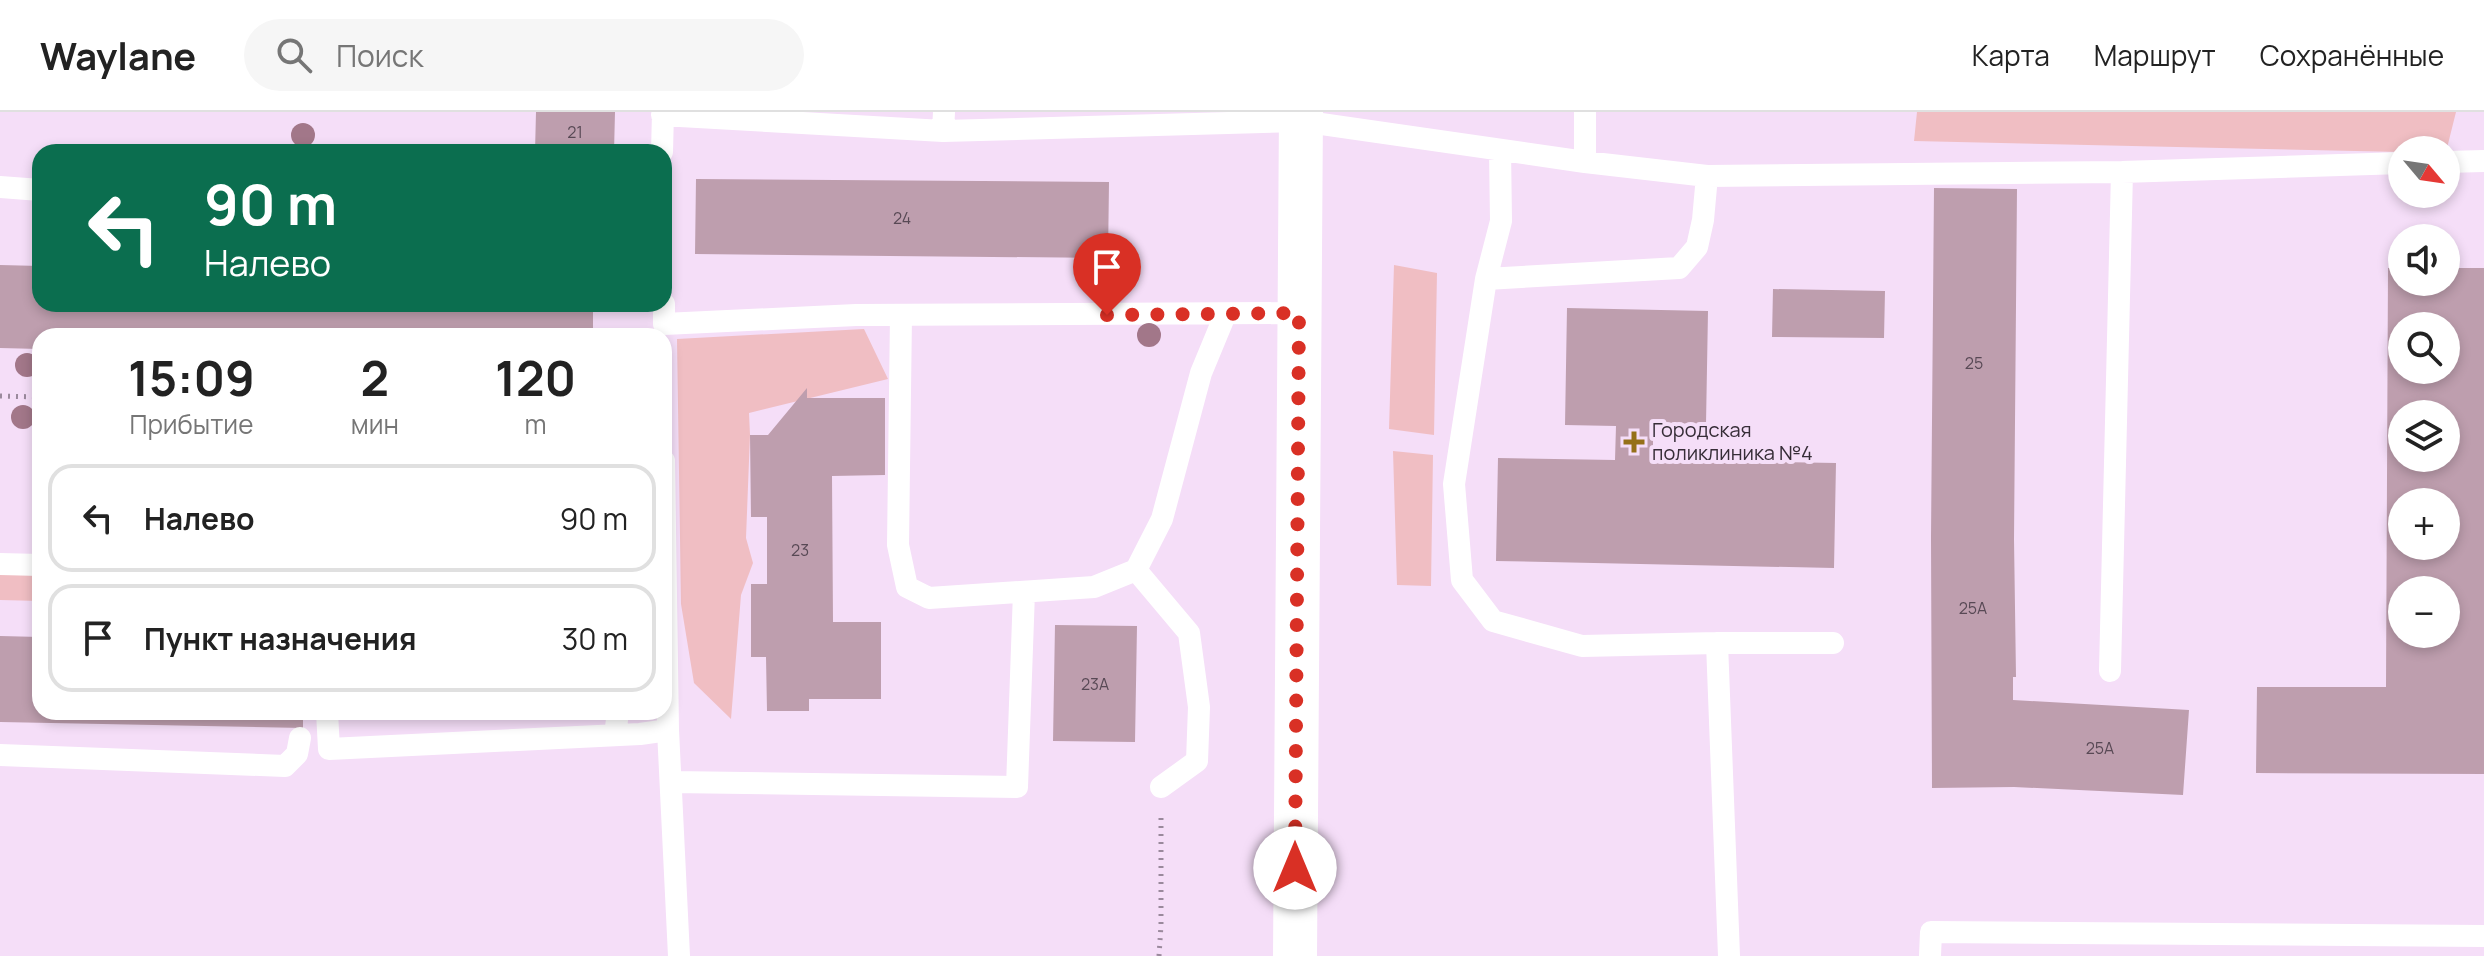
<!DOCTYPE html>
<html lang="ru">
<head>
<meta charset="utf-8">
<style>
  :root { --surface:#fff; --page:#f6f6f6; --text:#222; --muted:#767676; --line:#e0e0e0 }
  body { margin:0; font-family:Manrope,sans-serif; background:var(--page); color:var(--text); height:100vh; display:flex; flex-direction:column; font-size:30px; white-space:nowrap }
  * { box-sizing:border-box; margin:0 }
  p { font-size:26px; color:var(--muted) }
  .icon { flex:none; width:44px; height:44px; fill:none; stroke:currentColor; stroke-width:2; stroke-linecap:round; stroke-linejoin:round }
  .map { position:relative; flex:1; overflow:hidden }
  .side { position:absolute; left:32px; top:216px; width:640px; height:392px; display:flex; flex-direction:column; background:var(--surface); border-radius:24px; box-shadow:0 4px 12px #0003 }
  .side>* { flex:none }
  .banner { position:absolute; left:32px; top:32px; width:640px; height:168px; border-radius:24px; box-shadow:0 4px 12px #0003; background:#0b6e4f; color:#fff; overflow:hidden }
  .needle { width:52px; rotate:119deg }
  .buttons { position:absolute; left:2388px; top:24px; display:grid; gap:16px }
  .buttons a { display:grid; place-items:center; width:72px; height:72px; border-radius:50%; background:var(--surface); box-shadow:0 4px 12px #0003; font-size:40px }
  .pin { position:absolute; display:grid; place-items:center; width:68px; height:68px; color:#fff; margin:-82px -34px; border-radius:50% 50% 50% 0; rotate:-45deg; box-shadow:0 0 8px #0007 }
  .pin .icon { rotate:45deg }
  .me { position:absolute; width:88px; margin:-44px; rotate:0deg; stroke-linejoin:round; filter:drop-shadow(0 0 6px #0008) }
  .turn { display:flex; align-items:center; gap:28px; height:168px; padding:0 40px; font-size:36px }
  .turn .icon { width:104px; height:104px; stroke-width:2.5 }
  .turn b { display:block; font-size:56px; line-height:68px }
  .eta { display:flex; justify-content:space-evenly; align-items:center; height:136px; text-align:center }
  .eta b { font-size:48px; font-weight:700; line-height:56px }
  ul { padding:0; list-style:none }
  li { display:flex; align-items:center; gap:24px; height:108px; margin:0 16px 12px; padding:0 24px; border:4px solid var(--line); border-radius:24px }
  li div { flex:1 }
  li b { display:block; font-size:30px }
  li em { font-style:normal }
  header { display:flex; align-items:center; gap:48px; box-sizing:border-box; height:112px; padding:0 40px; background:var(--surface); border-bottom:2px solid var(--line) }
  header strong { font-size:38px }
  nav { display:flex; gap:44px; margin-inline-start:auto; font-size:28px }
  .search { width:560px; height:72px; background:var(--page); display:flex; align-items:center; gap:20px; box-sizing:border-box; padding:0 28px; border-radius:44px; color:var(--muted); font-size:30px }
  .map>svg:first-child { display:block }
  .green { fill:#f0bec3 }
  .building { fill:#be9eae; fill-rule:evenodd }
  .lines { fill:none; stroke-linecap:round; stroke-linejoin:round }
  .path { stroke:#9a899c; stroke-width:5; stroke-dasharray:2 6; stroke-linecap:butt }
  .service { stroke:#fff; stroke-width:22 }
  .tertiary { stroke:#fff; stroke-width:44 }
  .tree { fill:#a27789 }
  .route { stroke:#d93025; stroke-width:14; stroke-dasharray:0 25.2 }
  .poi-dot { fill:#957019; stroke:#f5def8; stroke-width:3 }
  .labels { text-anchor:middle; stroke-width:8; stroke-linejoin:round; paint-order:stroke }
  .number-label { font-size:16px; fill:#584955 }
  .poi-label { font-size:20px; fill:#362d37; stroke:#f5def8; text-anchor:start }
</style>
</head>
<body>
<header>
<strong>Waylane</strong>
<div class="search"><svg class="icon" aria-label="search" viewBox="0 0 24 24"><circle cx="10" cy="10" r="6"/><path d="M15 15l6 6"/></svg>Поиск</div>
<nav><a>Карта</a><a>Маршрут</a><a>Сохранённые</a></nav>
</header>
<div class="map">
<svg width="2484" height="844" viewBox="0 0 2484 844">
  <rect width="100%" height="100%" fill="#f5def8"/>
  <path class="green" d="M1917,0H2456L2446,40V38L2402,40L1914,29Z
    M1394,153L1437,161L1434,323L1389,317Z
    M864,217L888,267L749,301L750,323L746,426L753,451L741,483L731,607L694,571L681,492L677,227Z
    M1393,339L1433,343L1431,474L1397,473Z
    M0,447L40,448V489L0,488Z"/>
  <path class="building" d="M536,0H615L614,40H535Z
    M696,67L1109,70L1108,146L695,142Z
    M1934,76L2017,77L2014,427L2016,565H2013V588L2189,598L2183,683L2014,675L1932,676L1931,426Z
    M0,153L40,154V192H593V224H40V237L0,236Z
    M2388,156H2402V170H2446V156H2484V662L2256,661L2257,575H2386ZM2402,214H2446V258H2402ZM2402,302H2446V346H2402ZM2402,390H2446V434H2402ZM2402,478H2446V522H2402Z
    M1773,177L1885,179L1884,226L1772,225Z
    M1567,196L1708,199L1706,312L1653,311V348L1836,351L1834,456L1496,449L1498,346L1615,348L1616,314L1565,313Z
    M807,276V286H885V363L832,364L833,510H881V587H809V599H767L766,545H751V472H767V405H751L750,323H768Z
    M1055,513L1137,514L1135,630L1053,629Z
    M0,524L40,525V600H303V616L0,610Z"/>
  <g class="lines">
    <path class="path" d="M0,284L40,285
      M1159,844L1161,813V704"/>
    <path class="service" d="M944,0L943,19L1301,9L1585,50L1707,64L2122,60L2402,51
      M662,3L943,19
      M1500,38L1501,109L1486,167L1454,372L1462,468L1493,509L1582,534L1717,531H1833
      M662,40L663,0
      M1585,50V0
      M2446,50L2484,49
      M0,75L40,78
      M1486,167L1679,156L1697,135L1703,108L1707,64
      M664,192V212L856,203L1299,201
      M901,203L898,433L907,475L929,486L1094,475L1136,458L1162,407L1201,261L1225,203
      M664,349L668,618L679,844
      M0,452L40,453
      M1136,458L1189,521L1199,595L1197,649L1161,675
      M1717,531L1729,844
      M2110,559L2122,60
      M327,600L329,637L640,622L668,618
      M615,623L618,600
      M0,643L285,654L297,642L300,626
      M672,670L1017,675L1024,480
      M1930,844L1931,820L2484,824"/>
    <path class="tertiary" d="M1295,844L1301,0"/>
  </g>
  <g class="tree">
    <circle cx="303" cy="23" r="12"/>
    <circle cx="1149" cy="223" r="12"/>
    <circle cx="27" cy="253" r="12"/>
    <circle cx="23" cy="305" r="12"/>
  </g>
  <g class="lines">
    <path class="route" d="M1107,203L1299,201L1295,756"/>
  </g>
  <path class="poi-dot" d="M1630 318h8v8h8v8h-8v8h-8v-8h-8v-8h8z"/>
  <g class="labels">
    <g class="number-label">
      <text x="575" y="26">21</text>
      <text x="902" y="112">24</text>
      <text x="1974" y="257">25</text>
      <text x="800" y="444">23</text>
      <text x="1973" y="502">25А</text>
      <text x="1095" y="578">23А</text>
      <text x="2100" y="642">25А</text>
    </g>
    <g class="poi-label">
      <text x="1652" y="325">Городская<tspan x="1652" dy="23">поликлиника №4</tspan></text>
    </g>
  </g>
</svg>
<div class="buttons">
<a><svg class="needle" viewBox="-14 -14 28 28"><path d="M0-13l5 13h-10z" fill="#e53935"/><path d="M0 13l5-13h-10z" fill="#767676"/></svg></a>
<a><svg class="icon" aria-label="sound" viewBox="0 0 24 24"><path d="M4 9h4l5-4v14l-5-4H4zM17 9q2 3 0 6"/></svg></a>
<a><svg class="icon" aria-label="search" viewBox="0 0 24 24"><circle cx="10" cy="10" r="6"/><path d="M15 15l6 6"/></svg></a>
<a><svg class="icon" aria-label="layers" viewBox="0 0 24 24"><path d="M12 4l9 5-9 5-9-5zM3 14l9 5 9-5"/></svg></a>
<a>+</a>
<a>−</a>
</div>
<div class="pin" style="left:1107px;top:203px;background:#d93025"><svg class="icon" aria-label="arrive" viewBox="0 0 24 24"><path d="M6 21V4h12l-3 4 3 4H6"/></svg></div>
<svg class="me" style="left:1295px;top:756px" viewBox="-20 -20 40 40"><circle r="19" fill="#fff"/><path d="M0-13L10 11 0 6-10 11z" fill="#d93025"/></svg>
<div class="banner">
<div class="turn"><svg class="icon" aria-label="left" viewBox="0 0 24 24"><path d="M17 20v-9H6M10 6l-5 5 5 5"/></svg><div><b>90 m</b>Налево</div></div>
</div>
<section class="side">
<div class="eta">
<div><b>15:09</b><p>Прибытие</p></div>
<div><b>2</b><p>мин</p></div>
<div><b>120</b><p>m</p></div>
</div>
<ul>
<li><svg class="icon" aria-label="left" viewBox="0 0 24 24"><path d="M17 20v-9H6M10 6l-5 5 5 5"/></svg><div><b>Налево</b></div><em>90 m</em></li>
<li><svg class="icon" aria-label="arrive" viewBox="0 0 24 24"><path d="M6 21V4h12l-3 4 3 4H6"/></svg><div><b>Пункт назначения</b></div><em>30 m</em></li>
</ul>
</section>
</div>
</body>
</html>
